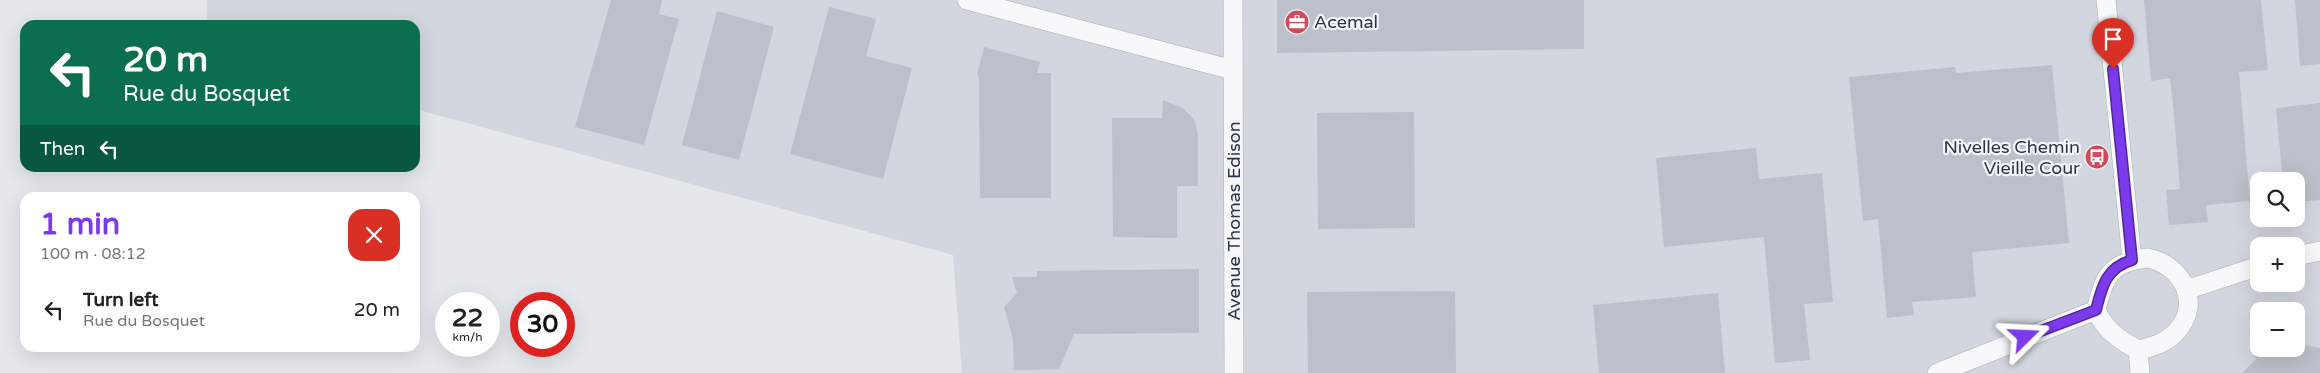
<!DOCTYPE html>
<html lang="en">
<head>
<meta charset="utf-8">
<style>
  :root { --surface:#fff; --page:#f2f2f2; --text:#222; --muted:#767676; --accent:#7c3aed }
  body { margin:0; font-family:"Varela Round",sans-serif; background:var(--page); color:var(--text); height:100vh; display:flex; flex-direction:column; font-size:19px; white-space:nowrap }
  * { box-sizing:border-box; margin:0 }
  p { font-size:16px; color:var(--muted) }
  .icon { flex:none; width:28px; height:28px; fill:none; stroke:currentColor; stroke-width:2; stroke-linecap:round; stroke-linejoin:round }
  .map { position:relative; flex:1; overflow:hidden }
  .side { position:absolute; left:20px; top:192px; width:400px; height:160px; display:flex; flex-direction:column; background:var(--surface); border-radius:15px; box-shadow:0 5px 20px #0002 }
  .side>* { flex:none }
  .guide { position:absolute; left:20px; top:20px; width:400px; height:152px; border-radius:15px; box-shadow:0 5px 20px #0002; background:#0b6e4f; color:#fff; overflow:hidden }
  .fabs { position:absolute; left:2250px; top:172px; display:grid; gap:10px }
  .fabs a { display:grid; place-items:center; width:55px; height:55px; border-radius:10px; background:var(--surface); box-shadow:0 5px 20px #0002; font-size:25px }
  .speed { position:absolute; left:435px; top:292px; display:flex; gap:10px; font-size:25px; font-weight:700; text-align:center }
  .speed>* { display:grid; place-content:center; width:65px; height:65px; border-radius:50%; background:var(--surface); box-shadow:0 5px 20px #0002; line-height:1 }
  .speed small { font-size:12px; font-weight:400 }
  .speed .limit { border:8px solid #d22; background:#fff; color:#111 }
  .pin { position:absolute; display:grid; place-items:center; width:42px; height:42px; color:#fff; margin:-51px -21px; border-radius:50% 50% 50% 0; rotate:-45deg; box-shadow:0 0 5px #0007 }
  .pin .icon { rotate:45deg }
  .me { position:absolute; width:55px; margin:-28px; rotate:69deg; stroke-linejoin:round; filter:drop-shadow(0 0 4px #0008) }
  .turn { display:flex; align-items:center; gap:18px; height:105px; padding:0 20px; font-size:22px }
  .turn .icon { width:65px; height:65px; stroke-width:2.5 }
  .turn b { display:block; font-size:35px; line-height:42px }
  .then { display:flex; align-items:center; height:48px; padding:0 20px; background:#0003; gap:10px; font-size:19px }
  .round { display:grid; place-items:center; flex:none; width:52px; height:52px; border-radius:15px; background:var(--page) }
  .head { display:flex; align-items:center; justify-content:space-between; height:85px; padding:0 20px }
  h1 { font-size:30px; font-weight:700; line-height:38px; color:var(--accent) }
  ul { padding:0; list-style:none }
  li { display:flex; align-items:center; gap:15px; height:65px; padding:0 20px }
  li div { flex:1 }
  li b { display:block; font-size:19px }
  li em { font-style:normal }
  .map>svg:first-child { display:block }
  .built { fill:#d2d6de; fill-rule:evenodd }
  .building { fill:#bbc0ca }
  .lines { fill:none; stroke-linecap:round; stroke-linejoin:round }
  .minor-casing { stroke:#a9aeb7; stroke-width:20 }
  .minor { stroke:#f7f8fa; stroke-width:19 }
  .route-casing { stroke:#51269a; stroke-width:12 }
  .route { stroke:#7c3aed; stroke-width:9 }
  .labels { text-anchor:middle; stroke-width:4.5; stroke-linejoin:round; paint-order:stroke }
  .poi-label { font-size:18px; fill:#2b3445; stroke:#f4f6f9; text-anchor:start }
  .street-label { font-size:18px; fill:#2b3445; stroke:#f4f6f9 }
</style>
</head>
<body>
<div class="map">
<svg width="2320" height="373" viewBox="0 0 2320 373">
  <rect width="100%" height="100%" fill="#e4e7ec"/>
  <path class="built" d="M207,0H2320V373H962L953,255L415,109V25H207ZM2259,181H2296V219H2259ZM2259,246H2296V284H2259ZM2259,311H2296V349H2259Z"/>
  <path class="building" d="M611,0H662L659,14L679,19L644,145L575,127Z
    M1277,0H1584V49L1277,53Z
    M2144,0H2261L2268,70L2239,72L2250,201L2206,205L2208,222L2169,225L2166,190L2180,189L2174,114L2170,78L2151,81Z
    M2295,0H2320V64L2300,66Z
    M829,7L876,19L866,56L912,68L883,179L790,154Z
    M717,11L774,27L739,160L682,145Z
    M984,47L1040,62L1037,73H1051V198H980L979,78L977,74Z
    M2052,65L2069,243L1972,252L1976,297L1912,302L1914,315L1887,318L1878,219L1863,221L1849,77L1955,67L1956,73Z
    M1163,100L1183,108L1195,121L1198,135V186H1177V238L1113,237L1112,118H1162Z
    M2320,103V200L2296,202V181H2283L2276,108Z
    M1414,112L1415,228L1318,229L1317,113Z
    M1756,148L1759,179L1822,173L1833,302L1804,304L1810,360L1775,363L1764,237L1664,247L1656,158Z
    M1199,269V333L1074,334L1059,369L1014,370L1013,339L1004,307L1017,293L1012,277H1037V271Z
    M1455,291L1456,373H1308L1307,292Z
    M1718,293L1725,373H1599L1593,305Z
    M2299,344L2320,348V373H2242L2256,359L2254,356L2266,349H2296V345Z"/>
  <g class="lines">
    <defs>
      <path id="minor" d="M967,0L1233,70
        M1233,0L1234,373
        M2106,0L2132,260
        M2296,256L2320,251
        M2148,258C2182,265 2203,303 2176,332C2166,343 2152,347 2138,350C2118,339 2105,330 2096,310C2105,275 2110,262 2148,258Z
        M2186,290L2259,266
        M2138,350L2140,373
        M1937,373L2096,310"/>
    </defs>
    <use href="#minor" class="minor-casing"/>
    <use href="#minor" class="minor"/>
  </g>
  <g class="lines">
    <defs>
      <path id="route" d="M2025,337L2096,310C2102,286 2106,268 2132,260L2113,69"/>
    </defs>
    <use href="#route" class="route-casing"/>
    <use href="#route" class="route"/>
  </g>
  <defs>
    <symbol id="office-disc" viewBox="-11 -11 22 22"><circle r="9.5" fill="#d1495b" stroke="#f4f6f9"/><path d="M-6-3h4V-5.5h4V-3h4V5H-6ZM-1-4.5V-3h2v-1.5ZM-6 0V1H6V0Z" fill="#fff"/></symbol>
    <symbol id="bus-disc" viewBox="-11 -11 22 22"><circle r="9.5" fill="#d1495b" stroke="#f4f6f9"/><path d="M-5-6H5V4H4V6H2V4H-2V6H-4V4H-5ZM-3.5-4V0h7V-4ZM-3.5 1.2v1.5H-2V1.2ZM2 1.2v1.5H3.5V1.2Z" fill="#fff"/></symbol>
  </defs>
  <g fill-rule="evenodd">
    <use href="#office-disc" x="1283" y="8" width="28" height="28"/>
    <use href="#bus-disc" x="2083" y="143" width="28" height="28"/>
  </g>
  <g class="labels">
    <g class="poi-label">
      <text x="1314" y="28">Acemal</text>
      <text x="2080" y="153" text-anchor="end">Nivelles Chemin<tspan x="2080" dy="21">Vieille Cour</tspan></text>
    </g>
    <g class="street-label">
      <text transform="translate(1234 221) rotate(-90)" y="6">Avenue Thomas Edison</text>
    </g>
  </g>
</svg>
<div class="fabs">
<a><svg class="icon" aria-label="search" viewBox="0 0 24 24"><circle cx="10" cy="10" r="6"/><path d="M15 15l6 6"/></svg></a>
<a>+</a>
<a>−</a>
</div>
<div class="speed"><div>22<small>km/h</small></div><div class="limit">30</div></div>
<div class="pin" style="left:2113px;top:69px;background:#d93025"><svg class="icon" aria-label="arrive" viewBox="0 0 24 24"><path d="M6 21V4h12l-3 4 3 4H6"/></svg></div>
<svg class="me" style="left:2025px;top:337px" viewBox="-20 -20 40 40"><path d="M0-17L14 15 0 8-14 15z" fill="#7c3aed" stroke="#fff" stroke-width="4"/></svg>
<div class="guide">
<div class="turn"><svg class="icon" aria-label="left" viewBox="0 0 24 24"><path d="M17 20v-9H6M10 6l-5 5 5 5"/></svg><div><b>20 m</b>Rue du Bosquet</div></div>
<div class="then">Then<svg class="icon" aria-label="left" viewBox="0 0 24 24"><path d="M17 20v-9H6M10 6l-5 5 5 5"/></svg></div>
</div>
<section class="side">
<div class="head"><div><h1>1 min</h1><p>100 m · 08:12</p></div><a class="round" style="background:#d93025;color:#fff"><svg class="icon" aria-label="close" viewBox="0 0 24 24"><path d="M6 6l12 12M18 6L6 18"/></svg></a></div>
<ul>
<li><svg class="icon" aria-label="left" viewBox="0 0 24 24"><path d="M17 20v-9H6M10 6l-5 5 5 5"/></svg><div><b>Turn left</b><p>Rue du Bosquet</p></div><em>20 m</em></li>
</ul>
</section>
</div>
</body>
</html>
